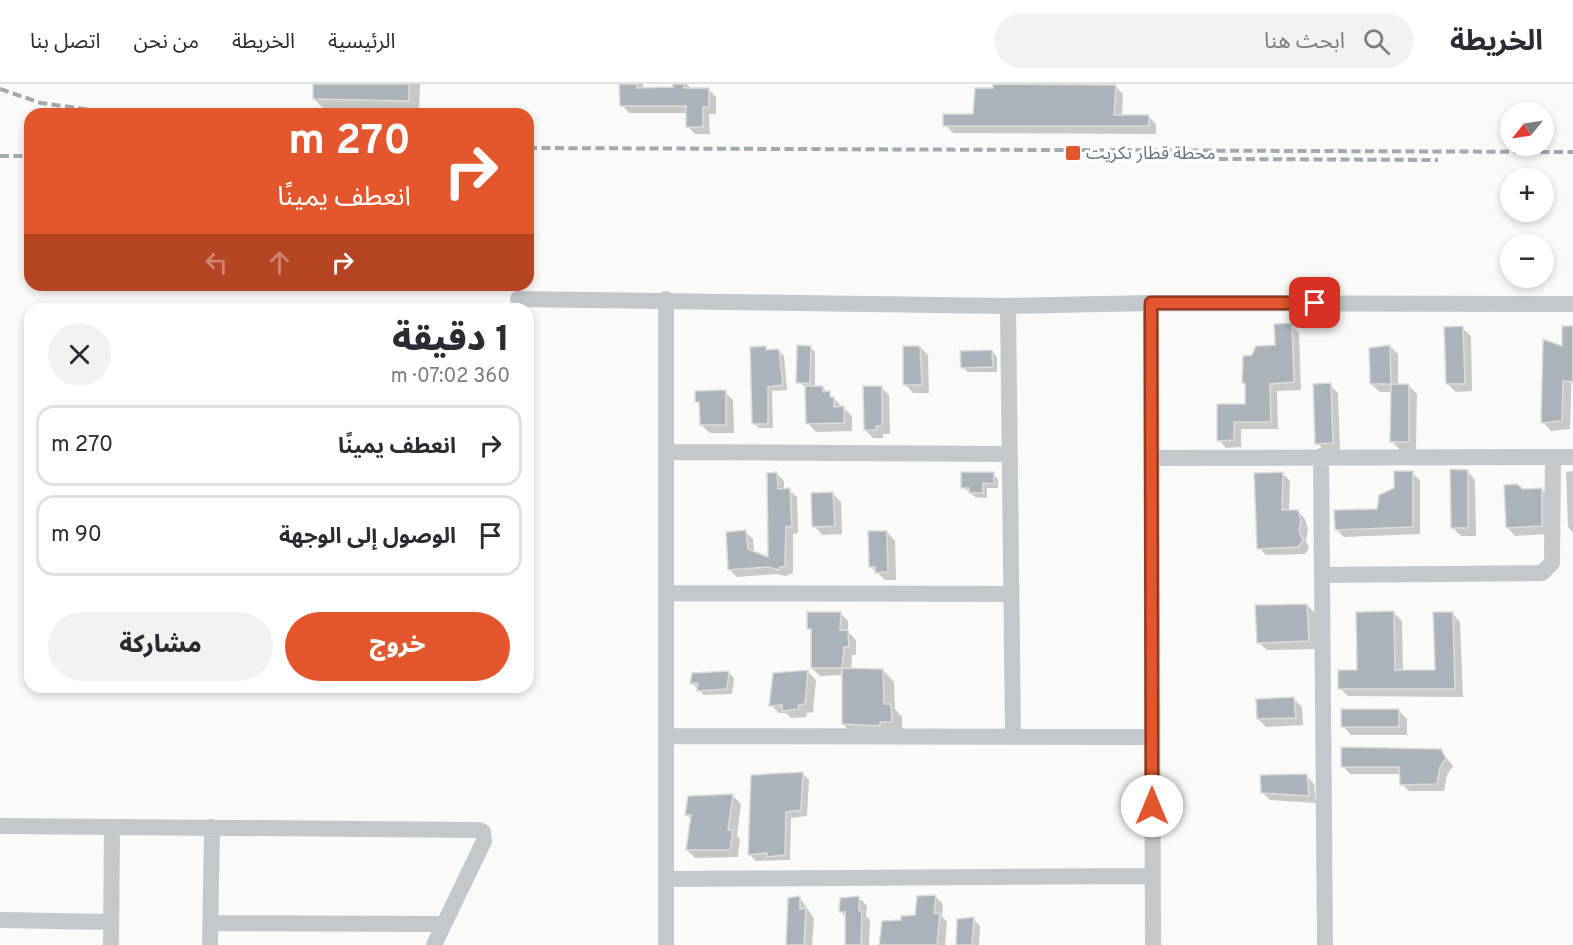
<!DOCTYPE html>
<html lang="ar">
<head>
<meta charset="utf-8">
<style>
  :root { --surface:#fff; --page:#f2f2f3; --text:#2b2b33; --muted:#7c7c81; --line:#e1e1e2; --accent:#e4572e }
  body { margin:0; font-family:Overpass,"Noto Sans Arabic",sans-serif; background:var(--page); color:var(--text); direction:rtl; height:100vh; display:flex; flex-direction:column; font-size:22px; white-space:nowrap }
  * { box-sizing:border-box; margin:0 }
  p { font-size:20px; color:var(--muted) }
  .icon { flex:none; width:33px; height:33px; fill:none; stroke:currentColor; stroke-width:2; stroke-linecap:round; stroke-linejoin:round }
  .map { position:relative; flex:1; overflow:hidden; direction:ltr }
  .drawer { position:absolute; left:24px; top:219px; width:510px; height:390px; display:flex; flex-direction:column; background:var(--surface); border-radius:18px; box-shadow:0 3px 9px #0003; direction:rtl }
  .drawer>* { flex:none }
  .hud { position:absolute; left:24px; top:24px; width:510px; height:183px; border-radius:18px; box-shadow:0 3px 9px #0003; direction:rtl; background:#e4572e; color:#fff; overflow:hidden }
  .needle { width:39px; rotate:240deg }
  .tools { position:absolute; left:1500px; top:18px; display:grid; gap:12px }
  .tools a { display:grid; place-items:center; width:54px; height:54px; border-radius:50%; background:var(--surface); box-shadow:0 3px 9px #0003; font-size:30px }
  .pin { position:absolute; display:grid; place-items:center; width:51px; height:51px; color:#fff; margin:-26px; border-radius:12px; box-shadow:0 3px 9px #0006 }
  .me { position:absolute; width:66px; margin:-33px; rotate:0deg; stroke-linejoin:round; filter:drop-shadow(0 0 4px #0008) }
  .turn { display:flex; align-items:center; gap:21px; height:126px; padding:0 24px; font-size:27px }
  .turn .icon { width:78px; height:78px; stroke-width:2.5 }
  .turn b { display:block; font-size:42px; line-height:51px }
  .lanes { display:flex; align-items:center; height:57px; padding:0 24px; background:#0003; justify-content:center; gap:30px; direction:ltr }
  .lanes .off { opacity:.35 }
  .round { display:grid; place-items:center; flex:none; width:63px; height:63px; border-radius:32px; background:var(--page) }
  .head { display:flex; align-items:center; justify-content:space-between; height:102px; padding:0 24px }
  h1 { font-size:36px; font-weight:800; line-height:45px }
  .primary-button { display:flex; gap:12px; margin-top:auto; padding:12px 24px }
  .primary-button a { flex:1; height:69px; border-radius:36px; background:var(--accent); color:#fff; font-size:24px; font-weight:800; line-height:69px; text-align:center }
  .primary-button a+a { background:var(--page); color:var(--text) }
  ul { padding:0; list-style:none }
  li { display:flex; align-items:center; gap:18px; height:81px; margin:0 12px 9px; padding:0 12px; border:3px solid var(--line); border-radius:18px }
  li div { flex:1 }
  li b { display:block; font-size:22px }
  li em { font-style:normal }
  header { display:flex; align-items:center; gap:36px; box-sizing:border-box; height:84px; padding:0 30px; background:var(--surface); border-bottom:2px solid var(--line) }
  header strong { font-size:28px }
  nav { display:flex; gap:33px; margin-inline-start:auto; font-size:21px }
  .search { width:420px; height:54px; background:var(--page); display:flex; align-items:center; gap:15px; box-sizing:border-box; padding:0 21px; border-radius:33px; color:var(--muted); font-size:22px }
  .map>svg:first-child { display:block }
  .shadow { fill:#0003 }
  .building { fill:#aab3b9; stroke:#dcdcda; stroke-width:1.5 }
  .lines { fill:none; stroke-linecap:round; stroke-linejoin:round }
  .minor { stroke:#c3c8cc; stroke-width:16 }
  .rail { stroke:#a2aab0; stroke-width:4; stroke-dasharray:9 4.5; stroke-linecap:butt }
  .route-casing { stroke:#94391e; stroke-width:15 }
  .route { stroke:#e4572e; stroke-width:10 }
  .poi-dot { fill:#e4572e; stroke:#fff; stroke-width:2 }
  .labels { text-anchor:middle; stroke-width:6; stroke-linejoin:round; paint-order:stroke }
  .poi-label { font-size:18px; fill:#657683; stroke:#fff; text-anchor:start }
</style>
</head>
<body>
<header>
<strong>الخريطة</strong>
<div class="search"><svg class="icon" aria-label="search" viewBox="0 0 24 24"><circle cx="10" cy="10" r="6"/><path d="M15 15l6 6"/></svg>ابحث هنا</div>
<nav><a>الرئيسية</a><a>الخريطة</a><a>من نحن</a><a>اتصل بنا</a></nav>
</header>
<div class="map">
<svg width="1573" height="861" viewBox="0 0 1573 861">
  <rect width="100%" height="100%" fill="#fafaf8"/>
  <path class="shadow" d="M314,0H420L419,27L325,26L314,15Z
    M621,0H643V5H674V0H687L691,5H708L716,13V30H709L710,50H695L687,42V29H629L622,21Z
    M995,0H1102V2H1115L1123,10L1122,32H1148L1156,40V50L953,49L945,41L975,32L995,6Z
    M1291,241L1299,249L1301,306L1277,307L1278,345H1241V363L1226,364L1219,356L1247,321L1246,301L1244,299L1252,272L1276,263Z
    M1462,244L1471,252L1472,307L1456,308L1447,299Z
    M1573,244L1570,345L1551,347L1543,338L1563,264Z
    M1390,262L1398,270V301L1409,302L1417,310L1416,366H1400L1392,357V308H1380L1371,300Z
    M810,263L815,268V303H822L852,332V347L816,348L808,339L807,304L798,298Z
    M920,263L928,271L929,309H913L905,300Z
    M751,264L778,266L784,272L787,306L772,307L773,344H759L754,339Z
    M992,267L997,273V288H968L962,283Z
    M1330,301L1338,309L1340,367H1325L1317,359Z
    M881,303L889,311L890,350H883V354H873L865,346Z
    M725,308L733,316L734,349H710L701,341V322L696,317Z
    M1467,387L1475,396L1476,452H1461L1452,443Z
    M1573,387V449L1568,443L1566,388Z
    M776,389L784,397V406H789L797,413L798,449L793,450V489L786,492L776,490L737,493L730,486L745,448L753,455L754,469L769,476Z
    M1282,389L1290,397L1289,427H1298L1305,435L1308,445L1306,456L1309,464L1305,470L1266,471L1259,464Z
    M1412,389L1420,396V450L1344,453L1336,445L1378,427Z
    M993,390L998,395V404H987V414L975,413L963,403Z
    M1522,406H1542L1550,414L1549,450L1515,452L1507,443Z
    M833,410L841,418L842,450L822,451L814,442Z
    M887,448L895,457L896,496H885L870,482Z
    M1307,521L1315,529L1316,565L1267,566L1258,558Z
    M840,529L848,537V548L856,556V571H852L851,585L883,586L894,598L895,625L902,633V648L854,651L843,640L844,591L820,592L812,584L813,549L808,544Z
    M1394,529L1402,537L1403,587H1437L1452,529L1460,538L1463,613L1348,612L1340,604L1359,587Z
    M808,588L816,596L813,628L807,629L806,633L791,634L786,629H779L771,621Z
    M729,589L734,594L732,610L704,611L692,599L693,590Z
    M1294,615L1302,623L1303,641L1266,643L1258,635Z
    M1399,627L1407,635V651H1351L1343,642Z
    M1440,666L1453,682L1447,691L1444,707H1409L1402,700L1401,690H1350L1343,682Z
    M803,690L809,696L807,732L791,734L790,776L756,777L750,771Z
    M1306,691L1314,700L1316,719L1270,716L1262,708Z
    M733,712L741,720L737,752L740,755L738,773L695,774L687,766L692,736L687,731Z
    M935,812L943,820L942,832L947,838L945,861H880L917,833Z
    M800,814L814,834L812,861H787Z
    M859,814L867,822L866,832L870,836L869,861H846V833L841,828Z
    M973,835L980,842L979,861H959Z"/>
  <path class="building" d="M313,0H409V17L313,15Z
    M619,0H637V4L673,3V0H684V4H709V23H703V43H686V22H620Z
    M993,0L1116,1L1114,31H1149V42H943V30H973L975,4H993Z
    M1292,239L1294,298L1270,300L1271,338H1234V356L1217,357V320H1245V299H1242L1243,272L1252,271L1256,262L1275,261L1274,240Z
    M1463,242L1465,300H1446L1444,243Z
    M1562,242H1573V298L1563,297L1562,337L1541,339L1543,255L1562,262Z
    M797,261L811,262L810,299H796Z
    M1390,261L1391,300H1370L1369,264Z
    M766,262V266L779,265L783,301L768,303V340H752L750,263Z
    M903,262H920L922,301H903Z
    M992,266L993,283L961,284L960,267Z
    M1331,299L1333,359L1315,360L1313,300Z
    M1391,300H1409V358H1390Z
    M805,302H823V308L830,307V313H834V323L844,322V339L806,340Z
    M863,302H882V342H876V346H864Z
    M726,306V341H700L699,318H695V307Z
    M1450,385L1468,386V444H1451Z
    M1394,387H1413V443L1335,446L1334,426L1377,425L1379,411L1394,404Z
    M777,388L778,405L790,404L792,442L786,443L785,481L788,482L780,483L779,486L768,483L728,486L726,448L746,446L748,465L768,473L767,389Z
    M961,388H994V400L983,399V409H969V404H961Z
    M1283,388L1282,426H1298L1301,436L1299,447L1303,456L1298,463L1257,465L1254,389Z
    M1517,400L1523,405L1542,404V442L1506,444L1504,401Z
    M833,408L835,442L812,443L811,409Z
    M868,447H887L888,488L875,489V483H869Z
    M1307,520L1309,557L1257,559L1255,521Z
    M1394,527L1395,586H1435L1433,528H1453L1455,605H1338V586H1357L1356,528Z
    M807,528H841L840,546H848L849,563H844L842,584H811V545H807Z
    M842,584L883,585L884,620H891L892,638H880V642L842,640Z
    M808,586L805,620L799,621L798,625L782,627V621L769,622L773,589Z
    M729,587L727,605L697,607L698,599L690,600L692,589Z
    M1294,613L1296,634L1257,635L1256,615Z
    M1341,625H1399V643H1341Z
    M1341,663L1441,665L1446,674L1440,683L1437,700L1400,701L1399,683H1341Z
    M803,688L801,726L786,728L785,771L767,773V769L748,771L751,691Z
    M1307,690L1309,712L1261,709L1260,691Z
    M733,710L728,746H733L730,766H686L691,731H685L688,712Z
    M936,811L934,829H940L937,861H879L882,837L901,836V832L915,831L917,812Z
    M800,812V825L806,824L804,861H786L788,814Z
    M859,812V827L862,826L861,861H845V828H839L840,814Z
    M974,833L972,861H956L957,835Z"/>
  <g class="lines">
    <path class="minor" d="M518,215L1008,222L1151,219L1573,220
      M666,215V861
      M1151,219L1153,861
      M1008,222L1013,652
      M666,368L1009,370
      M1321,372L1325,861
      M1152,374L1573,373
      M1322,491L1542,489L1552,479L1553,373
      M666,509L1011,510
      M666,652L1152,653
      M0,742L479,746L483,748L484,757L434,861
      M666,795L1153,792
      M0,836L111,838
      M211,839L444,840
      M111,861L112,743
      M210,861L212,743"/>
    <path class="rail" d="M0,5L41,19L106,28
      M528,64L1573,68
      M0,72H30
      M1219,75L1438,76"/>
  </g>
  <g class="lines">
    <defs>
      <path id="route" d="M1152,722L1151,219H1315"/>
    </defs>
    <use href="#route" class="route-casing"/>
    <use href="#route" class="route"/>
  </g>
  <rect class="poi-dot" x="1065" y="61" width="16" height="16" rx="3"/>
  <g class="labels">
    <g class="poi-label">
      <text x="1086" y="75">محطة قطار تكريت</text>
    </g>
  </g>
</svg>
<div class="tools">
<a><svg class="needle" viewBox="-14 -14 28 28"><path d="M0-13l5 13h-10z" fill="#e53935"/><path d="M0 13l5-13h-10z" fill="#7c7c81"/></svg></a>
<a>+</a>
<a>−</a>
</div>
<div class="pin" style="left:1315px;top:219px;background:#d93025"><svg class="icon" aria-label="arrive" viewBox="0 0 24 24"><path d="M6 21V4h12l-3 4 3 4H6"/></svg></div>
<svg class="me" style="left:1152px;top:722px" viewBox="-20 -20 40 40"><circle r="19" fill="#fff"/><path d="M0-13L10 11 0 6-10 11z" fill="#e4572e"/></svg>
<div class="hud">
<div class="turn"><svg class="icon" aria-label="right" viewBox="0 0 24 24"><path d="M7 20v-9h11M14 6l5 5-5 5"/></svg><div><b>270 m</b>انعطف يمينًا</div></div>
<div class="lanes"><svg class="icon off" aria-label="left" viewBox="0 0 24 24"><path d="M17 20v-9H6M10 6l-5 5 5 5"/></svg><svg class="icon off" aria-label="ahead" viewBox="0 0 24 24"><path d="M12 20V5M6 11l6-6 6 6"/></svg><svg class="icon" aria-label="right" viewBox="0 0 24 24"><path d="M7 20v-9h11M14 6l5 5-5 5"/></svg></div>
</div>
<section class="drawer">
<div class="head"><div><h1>1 دقيقة</h1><p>360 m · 07:02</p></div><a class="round"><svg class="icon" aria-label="close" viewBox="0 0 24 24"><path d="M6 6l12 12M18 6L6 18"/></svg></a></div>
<ul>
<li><svg class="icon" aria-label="right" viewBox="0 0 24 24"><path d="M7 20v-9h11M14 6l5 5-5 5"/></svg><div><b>انعطف يمينًا</b></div><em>270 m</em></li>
<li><svg class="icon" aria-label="arrive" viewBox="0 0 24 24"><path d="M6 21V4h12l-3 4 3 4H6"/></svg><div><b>الوصول إلى الوجهة</b></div><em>90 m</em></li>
</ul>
<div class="primary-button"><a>خروج</a><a>مشاركة</a></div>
</section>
</div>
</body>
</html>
